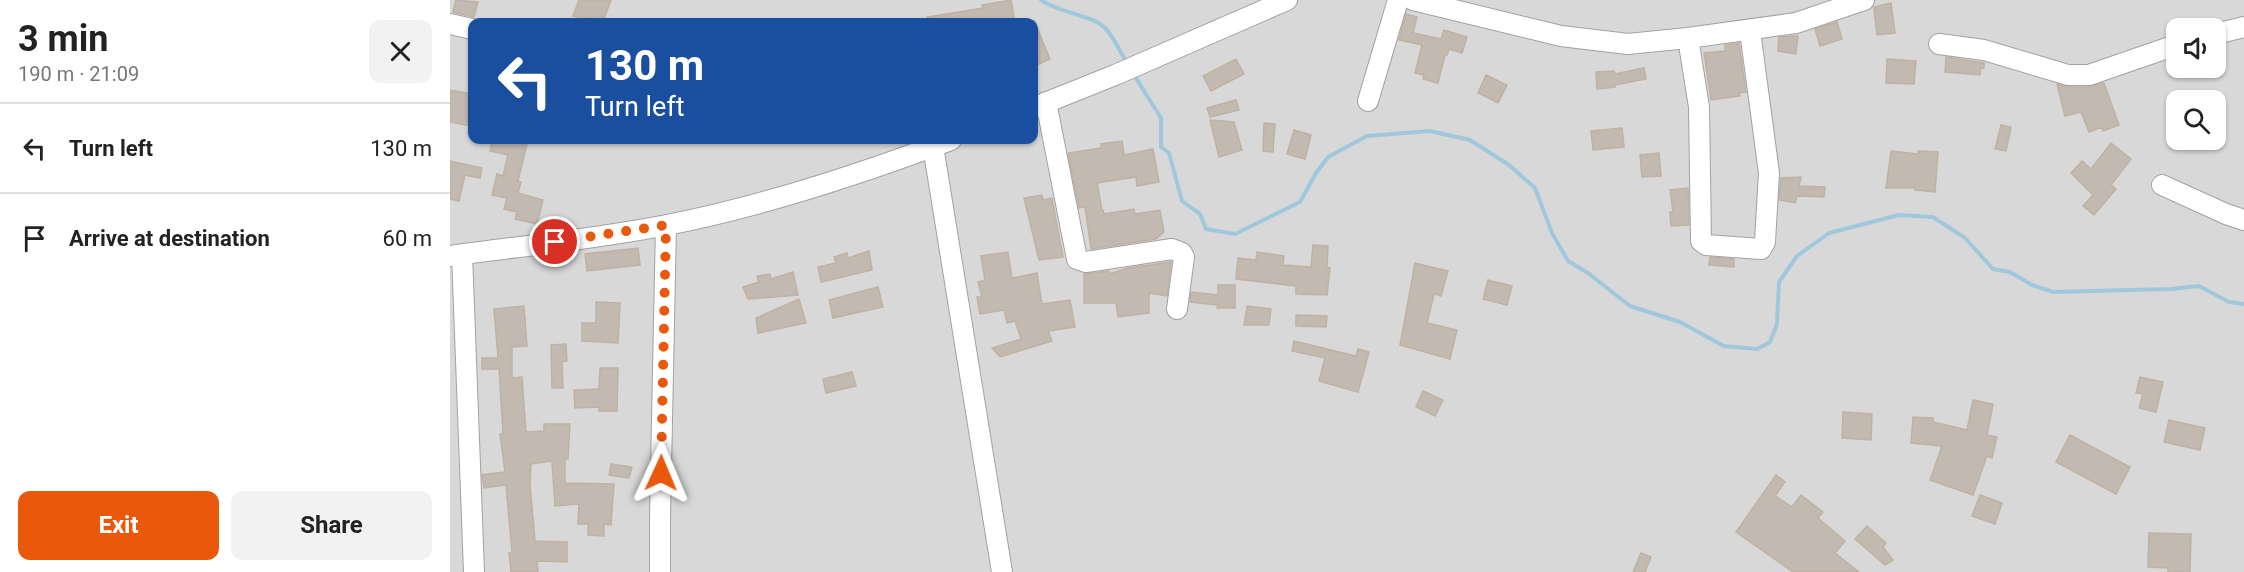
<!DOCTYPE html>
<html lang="en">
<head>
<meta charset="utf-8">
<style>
  :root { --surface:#fff; --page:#f2f2f2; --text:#222; --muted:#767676; --line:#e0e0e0; --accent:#ea580c }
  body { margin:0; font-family:Roboto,sans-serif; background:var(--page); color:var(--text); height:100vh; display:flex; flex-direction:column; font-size:22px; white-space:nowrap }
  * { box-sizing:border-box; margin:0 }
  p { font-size:20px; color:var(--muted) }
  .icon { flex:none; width:33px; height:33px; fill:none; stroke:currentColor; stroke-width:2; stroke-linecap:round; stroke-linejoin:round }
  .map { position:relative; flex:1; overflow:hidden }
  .sheet { display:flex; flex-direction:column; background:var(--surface); width:450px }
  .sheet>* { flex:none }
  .hud { position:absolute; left:18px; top:18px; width:570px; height:126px; border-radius:12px; box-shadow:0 2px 4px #0004; background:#1a4fa0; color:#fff; overflow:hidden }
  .fabs { position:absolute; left:1716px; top:18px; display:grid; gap:12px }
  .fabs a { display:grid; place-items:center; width:60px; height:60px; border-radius:12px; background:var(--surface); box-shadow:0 2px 4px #0004; font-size:30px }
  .pin { position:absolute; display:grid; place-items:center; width:51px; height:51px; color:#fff; margin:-26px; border:3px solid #fff; border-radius:50%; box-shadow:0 2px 6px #0007 }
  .me { position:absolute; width:66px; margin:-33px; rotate:1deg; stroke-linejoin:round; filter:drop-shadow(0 0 4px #0008) }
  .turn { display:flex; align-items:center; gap:21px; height:126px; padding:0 18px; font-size:27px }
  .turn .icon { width:78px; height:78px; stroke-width:2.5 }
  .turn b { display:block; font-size:42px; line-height:51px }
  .round { display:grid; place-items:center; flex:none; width:63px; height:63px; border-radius:12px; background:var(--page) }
  .overview { display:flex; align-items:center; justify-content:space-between; height:102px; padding:0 18px }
  h1 { font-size:36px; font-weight:700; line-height:45px }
  .primary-button { display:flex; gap:12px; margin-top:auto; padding:12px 18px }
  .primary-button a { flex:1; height:69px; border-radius:12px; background:var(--accent); color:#fff; font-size:24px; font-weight:700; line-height:69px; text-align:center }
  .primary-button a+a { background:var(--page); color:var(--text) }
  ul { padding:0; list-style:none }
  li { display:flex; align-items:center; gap:18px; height:90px; padding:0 18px; border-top:2px solid var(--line) }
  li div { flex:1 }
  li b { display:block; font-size:22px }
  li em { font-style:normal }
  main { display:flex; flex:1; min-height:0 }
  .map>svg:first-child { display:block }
  .residential { fill:#d9d8d8; fill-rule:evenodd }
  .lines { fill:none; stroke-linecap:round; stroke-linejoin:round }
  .stream { stroke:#9fc8dc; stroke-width:4 }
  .building { fill:#c2b9b0; stroke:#bfb2a3; stroke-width:1.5 }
  .minor-casing { stroke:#a2a2a2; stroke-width:22 }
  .minor { stroke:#fff; stroke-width:20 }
  .route { stroke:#ea580c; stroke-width:10; stroke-dasharray:0 18 }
</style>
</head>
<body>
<main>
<section class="sheet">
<div class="overview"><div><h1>3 min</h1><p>190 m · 21:09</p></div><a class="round"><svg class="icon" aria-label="close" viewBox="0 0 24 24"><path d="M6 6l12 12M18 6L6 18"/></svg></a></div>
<ul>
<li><svg class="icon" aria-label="left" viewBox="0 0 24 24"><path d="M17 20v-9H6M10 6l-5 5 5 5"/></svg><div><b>Turn left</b></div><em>130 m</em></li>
<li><svg class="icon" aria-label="arrive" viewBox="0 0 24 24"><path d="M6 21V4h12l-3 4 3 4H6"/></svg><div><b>Arrive at destination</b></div><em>60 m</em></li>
</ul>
<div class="primary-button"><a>Exit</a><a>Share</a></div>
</section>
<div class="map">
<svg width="1794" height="572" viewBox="0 0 1794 572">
  <rect width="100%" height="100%" fill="#edeae0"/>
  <path class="residential" d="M0,0H1794V572H0ZM22,22H584V140H22ZM1726,28H1766V68H1726ZM1726,100H1766V140H1726Z"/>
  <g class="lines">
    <path class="stream" d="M591,0C608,13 641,14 655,28C664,37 670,52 677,63
      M684,75L711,118V147L719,153L732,201L750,214L756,229L785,234L850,202L866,173L878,157L917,136L980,131L1020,140L1059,165L1085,188L1102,233L1118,261L1138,273L1180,306L1230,322L1274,346L1307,349L1320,342L1327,324L1329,282L1347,256L1379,233L1449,215L1483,217L1515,238L1543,269L1560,272L1582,285L1603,292L1721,289L1749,286L1779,302L1794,304"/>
  </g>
  <path class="building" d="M6,0L28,2L24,17L3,12Z
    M129,0H161L153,22L123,16Z
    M561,0L565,22H478L477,17L533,8L532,5Z
    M1441,3L1445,33L1427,35L1424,7Z
    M956,14L967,17L963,33L991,39L994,30L1017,37L1012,53L999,49L997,55H995L988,83L973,79L974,75L965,73L972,45L949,40Z
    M584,20L600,59L584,66Z
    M1387,22L1392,39L1370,46L1365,29Z
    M1343,36H1348L1346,54L1328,51L1329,37Z
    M1289,43L1296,92L1289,93L1290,96L1261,100L1254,53L1275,51V45Z
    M1496,57L1534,63V68H1531L1530,75L1495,72Z
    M786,59L794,74L761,91L753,76Z
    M1437,59L1466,61L1464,84L1436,83Z
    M1194,68L1196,79L1165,85V87L1147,89L1146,72L1164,71L1165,74Z
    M1036,75L1057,85L1048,103L1028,93Z
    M1654,83L1669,125L1653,131L1652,127L1639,132L1631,112L1615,116L1607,84L1618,87H1639Z
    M0,90L22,94V126L0,122Z
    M786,100L789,110L760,117L757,108Z
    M760,120L784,122L792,150L769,157Z
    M814,123L825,124L823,152L813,151Z
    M1551,125L1561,127L1556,151L1545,149Z
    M1172,128L1174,147L1143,150L1141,131Z
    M844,130L861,135L855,159L837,154Z
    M42,140H78L68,181L71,182L68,193L93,200L87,224L65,219L67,212L54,209L57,198L42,195L47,174L53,176L58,155L40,151Z
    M672,141L674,155L703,149L709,182L687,186L686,177L647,183L652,210H653L654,214L684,209L685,214L710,210L714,232L706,239L641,249L635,207L629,208L618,153L651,148V144Z
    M1661,143L1681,159L1661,185L1666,189L1644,215L1633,206L1643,195L1621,173L1632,161L1641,169Z
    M1441,151L1468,154V151L1488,152L1485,192L1465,190V188H1436Z
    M1209,153L1211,176L1192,177L1190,155Z
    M0,161L32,168L30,178L15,175L9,201L0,199Z
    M1351,177L1349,186L1375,187L1374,197L1347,196L1345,203L1329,200L1331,178Z
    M1238,188L1239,225L1221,226L1220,212H1223L1220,190Z
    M592,195L593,200L602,198L613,257L589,260L574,198Z
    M863,245L878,246L877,267L880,268L877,295L846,294V286L786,279L788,258L806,260L807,252L834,256L833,265L861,267Z
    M188,248L190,265L137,271L135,254Z
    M419,251L422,270L371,282L368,267L386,263L384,257L397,253L398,258Z
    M558,252L562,278L587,273L592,304L620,300L625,327L598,331L602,341L550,357L542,348L571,339L565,321L557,323L554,310L530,314L527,297H532L528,282L535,280L531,256Z
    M1260,257L1284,259V267L1259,265Z
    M721,262L717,296L699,293V313L668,317L666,303H634V274L659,271V274L678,268Z
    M965,263L998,271L991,296L984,294L977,323L1007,330L1000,359L950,345Z
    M343,272L348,295L298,299L293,287L309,282L307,276L320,274L321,279Z
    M1038,280L1062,286L1057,305L1033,299Z
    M768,285H785V308H767L768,305L740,302L741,292L768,295Z
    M428,287L433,307L383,318L379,300Z
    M349,299L356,323L308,333L306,318Z
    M146,302L170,303L168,343L132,341V323H146Z
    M74,306L77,346L62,347V378L72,377L76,432L94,431V424H120L118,459H115V483L164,484L161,525L154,524V536L138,535V524H128L129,504L105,506L102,461L81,464L80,484L85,541L117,542V562L87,561L88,572H61L59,553H62L56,485L34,488L32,475L55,472L50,434H53L49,369H32V358H48L44,309Z
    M797,306L821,309L819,325H794Z
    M846,315L877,316L876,327L846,326Z
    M844,341L906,356L908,349L919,352L908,392L869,381L875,358L842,351Z
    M116,344L117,361L112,362L113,388H102L101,345Z
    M150,368H168L167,411H149V407L125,408L124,390L149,389Z
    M402,372L406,386L376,393L373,379Z
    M1690,377L1713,382L1706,412L1689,408L1693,394L1686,393Z
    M973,391L993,400L985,416L966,407Z
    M1523,400L1543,404L1537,435L1547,437L1542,458L1537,456L1523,495L1480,480L1492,446L1461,443L1463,417L1483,418V422L1517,430Z
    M1393,412L1422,414L1421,440L1392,438Z
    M1719,420L1755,428L1750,450L1714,442Z
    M1620,435L1680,467L1666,494L1606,462Z
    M161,464L182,467L179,478L159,475Z
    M1326,475L1335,482L1325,496L1342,507L1351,495L1373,512L1368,518L1395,541L1385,553L1409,572H1343L1286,532Z
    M1530,495L1552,503L1545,524L1522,516Z
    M1417,526L1436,543L1433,547L1443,560L1435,565L1405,539Z
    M1699,533L1741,534L1740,572H1718V568L1698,567Z
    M1191,553L1201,557L1195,572H1183Z"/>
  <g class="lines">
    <defs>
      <path id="minor" d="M963,0L1111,36L1178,44L1238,38L1346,23L1414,0
        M0,24L22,29
        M1766,34L1794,27
        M1238,38L1249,107L1251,241L1256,245L1311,249L1315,242L1319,173L1300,31
        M1489,44L1534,50L1618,75H1639L1726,45
        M918,101L948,0
        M596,102L627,259L636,262L722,249L732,253L734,257L727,309
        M585,107L665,75L837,0
        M483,146L552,572
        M1712,185L1776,214L1794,220
        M12,254L24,572
        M0,256C72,246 146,239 217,225C314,206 408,175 501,140
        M210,572V518L216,225"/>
    </defs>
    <use href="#minor" class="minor-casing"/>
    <use href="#minor" class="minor"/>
  </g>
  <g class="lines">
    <path class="route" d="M105,242L216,225L211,473"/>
  </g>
</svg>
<div class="fabs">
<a><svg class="icon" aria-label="sound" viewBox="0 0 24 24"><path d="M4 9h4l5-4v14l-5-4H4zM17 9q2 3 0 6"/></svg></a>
<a><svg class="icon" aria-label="search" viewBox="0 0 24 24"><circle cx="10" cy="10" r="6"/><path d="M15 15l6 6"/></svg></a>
</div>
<div class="pin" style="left:105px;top:242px;background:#d93025"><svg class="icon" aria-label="arrive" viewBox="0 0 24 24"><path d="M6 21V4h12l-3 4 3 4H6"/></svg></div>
<svg class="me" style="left:211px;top:473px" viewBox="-20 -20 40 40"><path d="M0-17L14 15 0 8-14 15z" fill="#ea580c" stroke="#fff" stroke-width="4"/></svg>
<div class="hud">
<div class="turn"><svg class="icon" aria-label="left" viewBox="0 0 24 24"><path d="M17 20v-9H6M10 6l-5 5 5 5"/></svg><div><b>130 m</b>Turn left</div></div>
</div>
</div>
</main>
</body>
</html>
